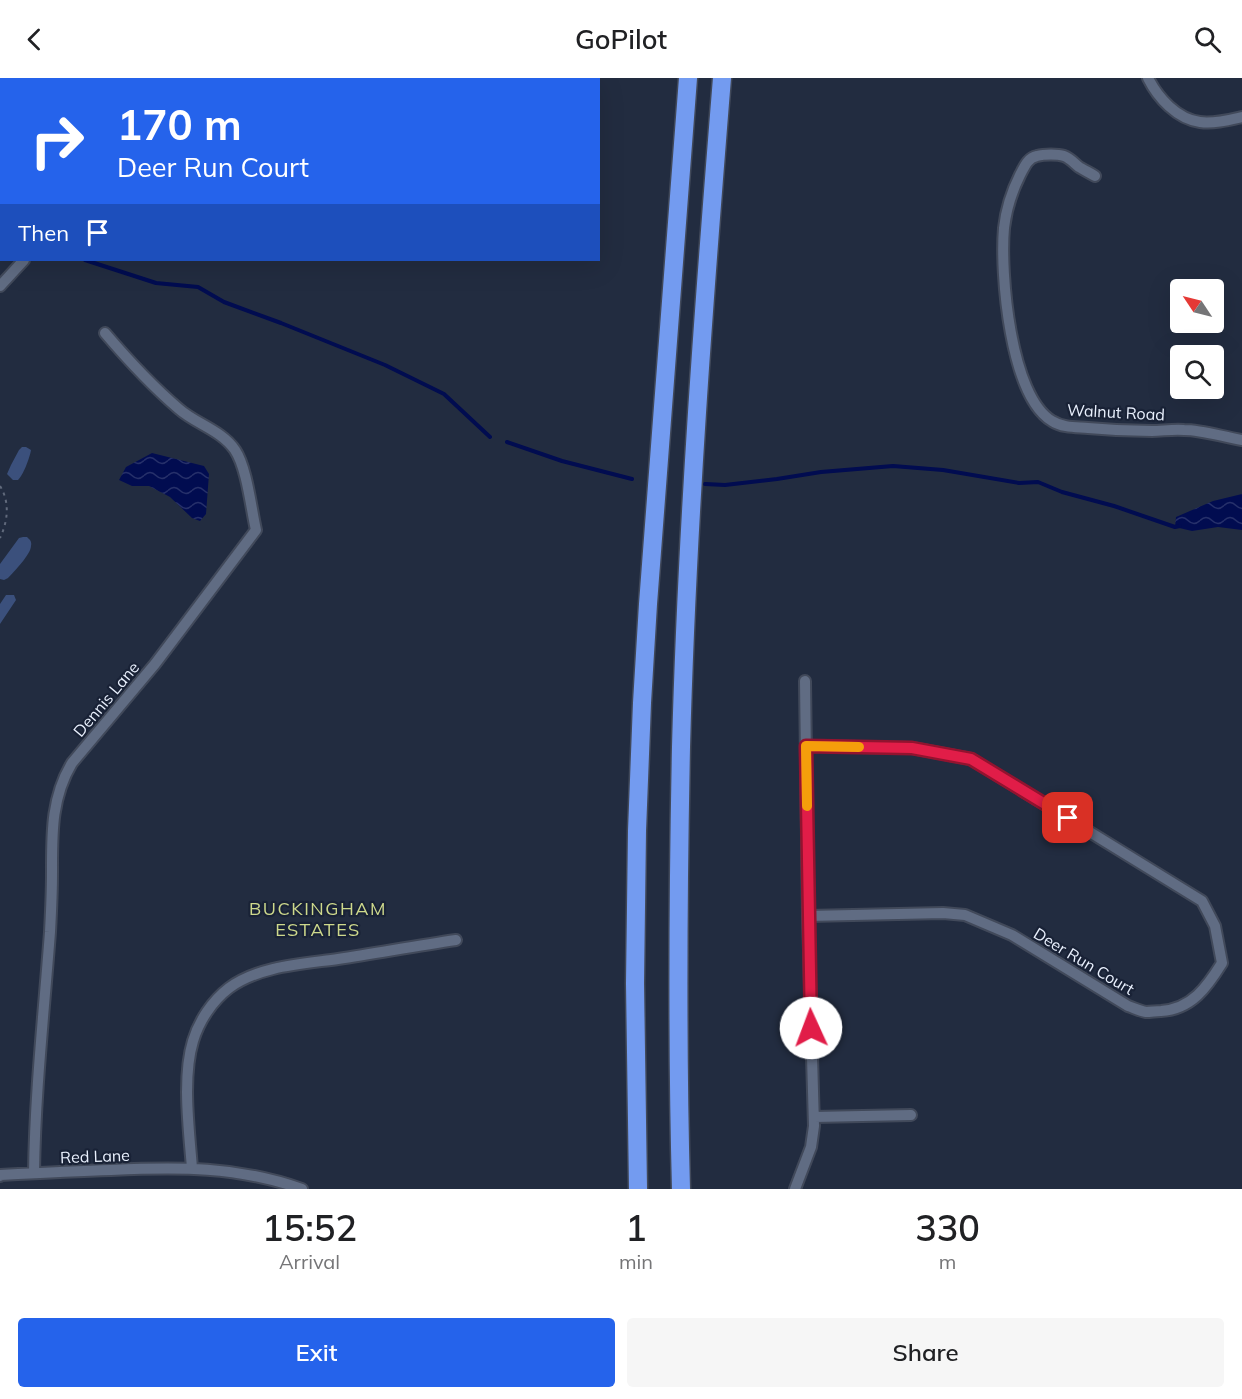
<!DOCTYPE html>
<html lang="en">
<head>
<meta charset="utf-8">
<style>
  :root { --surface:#fff; --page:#f6f6f6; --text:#202124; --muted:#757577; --accent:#2563eb }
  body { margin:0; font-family:Mulish,sans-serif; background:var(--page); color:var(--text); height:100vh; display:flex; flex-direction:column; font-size:22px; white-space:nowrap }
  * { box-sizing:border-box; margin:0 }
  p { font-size:20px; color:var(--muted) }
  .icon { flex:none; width:33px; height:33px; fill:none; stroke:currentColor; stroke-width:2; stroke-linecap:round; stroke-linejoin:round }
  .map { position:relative; height:1111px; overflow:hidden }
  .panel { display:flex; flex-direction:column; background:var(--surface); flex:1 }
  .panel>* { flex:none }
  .top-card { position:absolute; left:0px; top:0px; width:600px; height:183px; box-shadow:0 6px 24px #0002; background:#2563eb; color:#fff; overflow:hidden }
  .needle { width:39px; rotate:305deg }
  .buttons { position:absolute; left:1170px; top:201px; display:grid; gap:12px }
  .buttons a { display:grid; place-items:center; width:54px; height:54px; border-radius:6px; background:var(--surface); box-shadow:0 6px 24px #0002; font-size:30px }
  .pin { position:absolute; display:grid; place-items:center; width:51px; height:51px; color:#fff; margin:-26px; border-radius:12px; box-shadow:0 3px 9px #0006 }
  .me { position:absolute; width:66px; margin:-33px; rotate:358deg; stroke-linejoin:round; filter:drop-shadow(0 0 4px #0008) }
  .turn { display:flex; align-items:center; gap:21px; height:126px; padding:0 18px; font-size:27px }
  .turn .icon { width:78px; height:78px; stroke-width:2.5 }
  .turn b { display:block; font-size:42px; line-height:51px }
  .then { display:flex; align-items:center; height:57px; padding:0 18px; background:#0003; gap:12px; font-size:22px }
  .eta { display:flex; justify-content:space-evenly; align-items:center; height:102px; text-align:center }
  .eta b { font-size:36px; font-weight:600; line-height:42px }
  .cta { display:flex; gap:12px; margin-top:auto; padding:12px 18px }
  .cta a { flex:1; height:69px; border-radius:6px; background:var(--accent); color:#fff; font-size:24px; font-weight:600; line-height:69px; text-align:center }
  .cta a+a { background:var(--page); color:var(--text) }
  header { display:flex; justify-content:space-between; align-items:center; height:78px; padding:0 18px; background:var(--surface); font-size:27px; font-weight:600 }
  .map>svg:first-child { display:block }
  .green { fill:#3b507c }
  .water { fill:url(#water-waves) }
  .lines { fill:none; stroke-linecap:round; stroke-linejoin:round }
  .stream { stroke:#010c50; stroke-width:4 }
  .street-casing { stroke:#41495a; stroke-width:14 }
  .highway-casing { stroke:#41495a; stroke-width:21 }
  .path { stroke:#616a7c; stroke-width:2; stroke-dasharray:3 4.5; stroke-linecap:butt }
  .street { stroke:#606c83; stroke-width:10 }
  .highway { stroke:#739bf0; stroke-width:18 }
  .route-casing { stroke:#92132f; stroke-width:15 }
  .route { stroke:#e11d48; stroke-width:10 }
  .slow { stroke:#f59e0b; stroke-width:10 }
  .labels { text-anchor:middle; stroke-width:4.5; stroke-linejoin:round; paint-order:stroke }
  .street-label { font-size:16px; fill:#e9f0fd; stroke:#192236 }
  .neighbourhood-label { font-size:18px; letter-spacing:1.5px; fill:#ced98c; stroke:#192236 }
</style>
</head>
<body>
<header><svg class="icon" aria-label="back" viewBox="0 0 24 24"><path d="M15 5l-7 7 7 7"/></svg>GoPilot<svg class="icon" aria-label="search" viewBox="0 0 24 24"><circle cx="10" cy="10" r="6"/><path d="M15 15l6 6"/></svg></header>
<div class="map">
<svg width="1242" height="1111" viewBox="0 0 1242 1111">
  <defs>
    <pattern id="water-waves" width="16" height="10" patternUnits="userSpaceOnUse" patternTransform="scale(1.5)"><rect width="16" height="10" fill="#010c50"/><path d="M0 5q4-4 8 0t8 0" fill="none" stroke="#26306a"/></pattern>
  </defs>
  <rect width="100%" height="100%" fill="#222c40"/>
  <path class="green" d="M22,369H26L31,372C30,379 23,398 18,402H13L7,396L11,387L19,372Z
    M23,459H27C30,462 32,463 31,468C31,476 14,494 8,500L4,502L0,501V486L19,460Z
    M6,517H14L16,522L0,546V526Z"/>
  <path class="water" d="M152,375L204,388L209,396L206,436L200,443L192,440L170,419L149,408H132L119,402L126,389Z
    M1242,416V452L1218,449L1192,453L1175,449L1176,439L1213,423Z"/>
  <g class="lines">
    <path class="stream" d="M0,164H2
      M85,182L156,205L198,209L224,224L281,245L385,287L444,316L490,359
      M507,364L562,383L632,401
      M705,406L725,407L777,401L821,394L893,388L943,392L1019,405L1038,404L1062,414L1114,428L1175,449L1180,448"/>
    <defs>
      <path id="street" d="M1148,0C1158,20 1177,41 1200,44C1214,46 1229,42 1242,39
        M113,2L116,0
        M307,2L308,0
        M0,35L2,37
        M0,62L2,60
        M1095,98C1090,95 1084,92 1079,89C1074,85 1070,80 1064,78C1058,76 1044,76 1037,78C1027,80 1024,90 1020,97C1012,113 1006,132 1004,150C1000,195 1010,318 1052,343C1063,350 1076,349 1088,350C1109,352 1130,353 1152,353C1162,353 1173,351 1184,352C1203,352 1223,359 1242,362
        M0,208L24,182
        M806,668L912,670L971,681L1202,823L1215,848L1222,885C1207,909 1192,931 1161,933C1156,933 1151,934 1146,934C1140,933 1134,930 1128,928L1012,857L965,837L943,835L808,838
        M814,1039L911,1037
        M192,1090C189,1052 182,999 193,963C199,943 212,923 229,910C259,888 302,886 338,881C377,875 416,868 456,862
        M34,1095C35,1015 44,934 50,854C51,835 52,815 52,795C52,756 51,720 72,685L155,586L256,452C251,430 247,390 235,372C221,352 196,346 179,331C152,308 128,282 105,255
        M0,1098V1097C37,1095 74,1093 111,1092C178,1089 237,1088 302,1111
        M795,1111L811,1069L814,1048L808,838L805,603"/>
      <path id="highway" d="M638,1111L635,905L637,753L642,625L648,526L688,0
        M681,1111C677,964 678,817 681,669C687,446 704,223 722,0"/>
    </defs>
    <use href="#street" class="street-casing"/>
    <use href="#highway" class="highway-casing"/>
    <path class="path" d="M352,0L353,2
      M500,0L505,2
      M0,408C10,424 8,443 0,460"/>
    <use href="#street" class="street"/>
    <use href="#highway" class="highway"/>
  </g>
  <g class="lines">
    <defs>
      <path id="route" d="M811,950L806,668L912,670L971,681L1068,740"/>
    </defs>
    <use href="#route" class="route-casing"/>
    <use href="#route" class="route"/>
    <path class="slow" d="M807,728L806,668L859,669"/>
  </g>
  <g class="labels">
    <g class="street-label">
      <text transform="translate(1116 334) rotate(3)" y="6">Walnut Road</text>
      <text transform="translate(106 621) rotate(-50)" y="6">Dennis Lane</text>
      <text transform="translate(1084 883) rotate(31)" y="6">Deer Run Court</text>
      <text transform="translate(95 1078) rotate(-2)" y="6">Red Lane</text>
    </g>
    <g class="neighbourhood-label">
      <text x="318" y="837">BUCKINGHAM<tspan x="318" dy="21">ESTATES</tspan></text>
    </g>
  </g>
</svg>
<div class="buttons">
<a><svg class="needle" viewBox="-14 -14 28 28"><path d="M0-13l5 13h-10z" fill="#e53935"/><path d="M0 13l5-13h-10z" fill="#757577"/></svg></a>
<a><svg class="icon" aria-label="search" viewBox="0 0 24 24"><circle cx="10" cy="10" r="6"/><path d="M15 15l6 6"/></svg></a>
</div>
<div class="pin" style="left:1068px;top:740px;background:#d93025"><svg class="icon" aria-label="arrive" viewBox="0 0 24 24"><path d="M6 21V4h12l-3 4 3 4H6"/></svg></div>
<svg class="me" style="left:811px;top:950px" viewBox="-20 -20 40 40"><circle r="19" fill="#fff"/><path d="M0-13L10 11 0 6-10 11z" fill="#e11d48"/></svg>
<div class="top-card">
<div class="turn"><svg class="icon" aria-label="right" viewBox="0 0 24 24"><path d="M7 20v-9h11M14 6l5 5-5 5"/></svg><div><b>170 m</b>Deer Run Court</div></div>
<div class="then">Then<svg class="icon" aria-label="arrive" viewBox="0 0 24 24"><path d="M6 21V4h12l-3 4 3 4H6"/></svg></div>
</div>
</div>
<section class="panel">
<div class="eta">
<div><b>15:52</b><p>Arrival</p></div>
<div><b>1</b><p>min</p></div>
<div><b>330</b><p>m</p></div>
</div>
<div class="cta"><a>Exit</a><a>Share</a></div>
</section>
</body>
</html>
